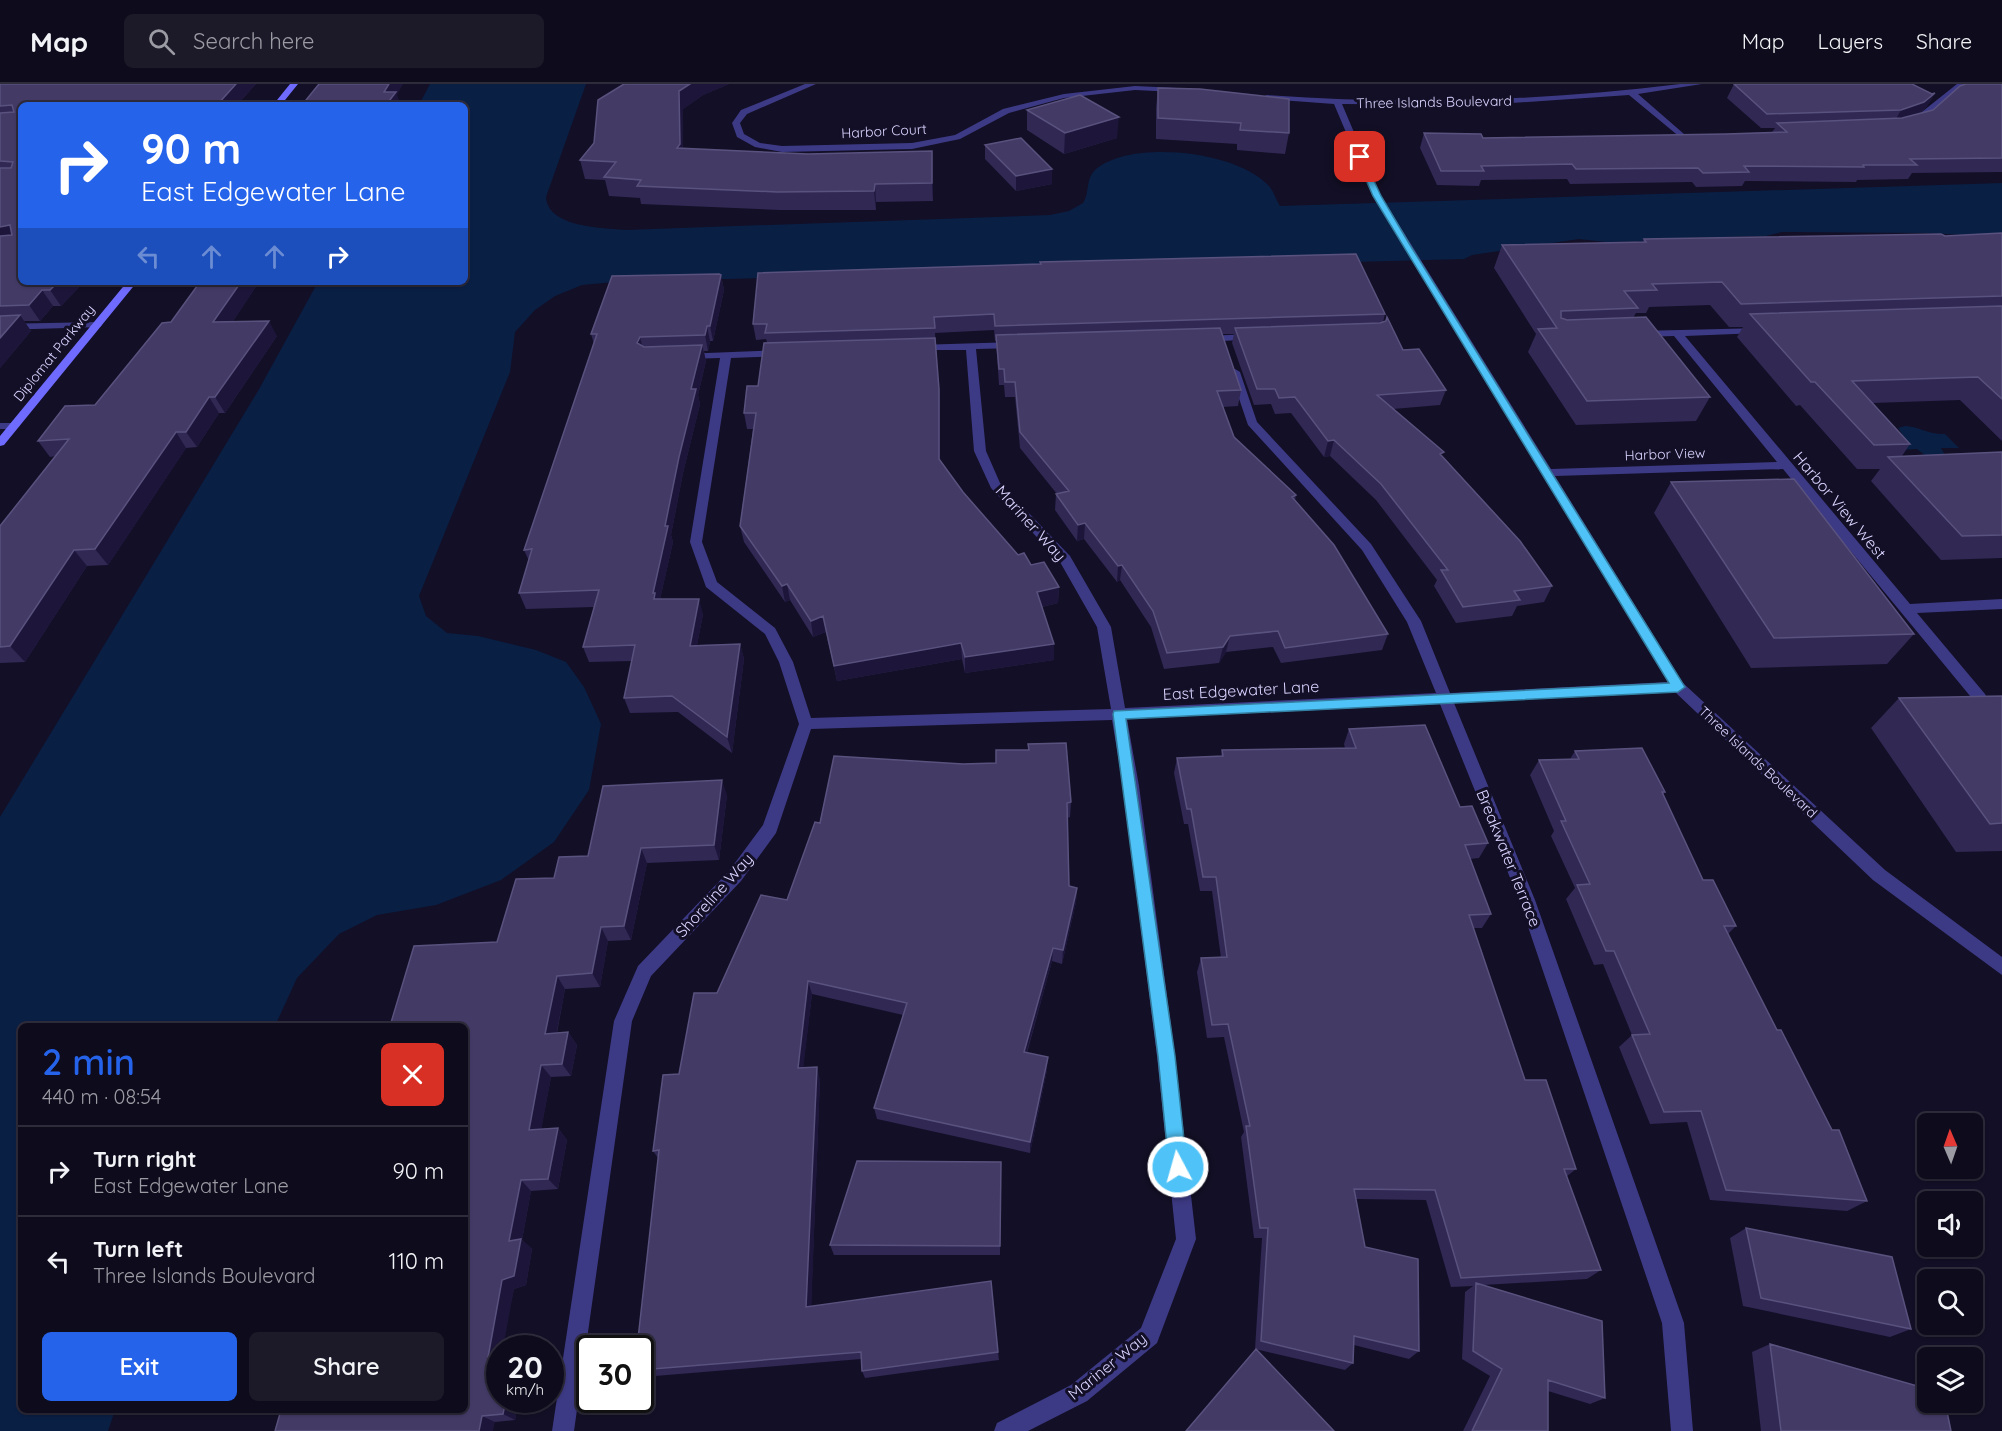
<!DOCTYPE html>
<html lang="en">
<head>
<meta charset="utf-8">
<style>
  :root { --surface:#0e0b1c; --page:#1c1929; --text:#f1f3f6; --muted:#9b9ba3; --line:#2e2b3b; --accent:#2563eb }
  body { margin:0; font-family:Quicksand,sans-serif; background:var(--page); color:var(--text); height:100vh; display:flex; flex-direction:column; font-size:22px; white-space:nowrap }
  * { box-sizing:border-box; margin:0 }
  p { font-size:20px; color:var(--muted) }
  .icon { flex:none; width:33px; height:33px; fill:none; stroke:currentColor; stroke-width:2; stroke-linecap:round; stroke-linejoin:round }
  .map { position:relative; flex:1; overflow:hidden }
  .side { position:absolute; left:18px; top:939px; width:450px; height:390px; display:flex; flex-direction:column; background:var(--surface); border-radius:9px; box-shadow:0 2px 4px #0004,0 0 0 2px var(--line) }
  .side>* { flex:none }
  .guide { position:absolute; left:18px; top:18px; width:450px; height:183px; border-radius:9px; box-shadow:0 2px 4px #0004,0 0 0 2px var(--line); background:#2563eb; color:#fff; overflow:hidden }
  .needle { width:39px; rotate:358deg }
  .controls { position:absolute; left:1917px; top:1029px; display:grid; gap:12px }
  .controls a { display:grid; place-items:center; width:66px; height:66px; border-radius:9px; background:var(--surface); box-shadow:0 2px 4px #0004,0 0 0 2px var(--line); font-size:30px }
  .speed { position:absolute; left:486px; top:1251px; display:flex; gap:12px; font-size:30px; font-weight:700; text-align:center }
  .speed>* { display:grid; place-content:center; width:78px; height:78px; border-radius:50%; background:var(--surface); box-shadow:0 2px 4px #0004,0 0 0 2px var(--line); line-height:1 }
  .speed small { font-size:15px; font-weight:400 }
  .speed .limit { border:3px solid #111; border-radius:9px; background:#fff; color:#111 }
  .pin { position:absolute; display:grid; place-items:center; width:51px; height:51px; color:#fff; margin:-26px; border-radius:12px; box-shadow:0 3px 9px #0006 }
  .me { position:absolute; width:66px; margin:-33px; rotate:354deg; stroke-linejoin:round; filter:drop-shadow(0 0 4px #0008) }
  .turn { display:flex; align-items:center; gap:21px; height:126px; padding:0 24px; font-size:27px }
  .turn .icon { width:78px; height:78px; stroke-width:2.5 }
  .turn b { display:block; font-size:42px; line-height:51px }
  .lanes { display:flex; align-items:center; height:57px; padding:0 24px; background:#0003; justify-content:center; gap:30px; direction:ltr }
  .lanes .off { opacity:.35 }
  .round { display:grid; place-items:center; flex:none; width:63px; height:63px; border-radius:9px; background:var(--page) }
  .summary { display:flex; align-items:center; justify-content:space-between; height:102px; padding:0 24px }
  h1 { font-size:36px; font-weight:600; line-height:45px; color:var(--accent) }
  .primary-button { display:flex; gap:12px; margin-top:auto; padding:12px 24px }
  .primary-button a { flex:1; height:69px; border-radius:9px; background:var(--accent); color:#fff; font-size:24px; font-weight:600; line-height:69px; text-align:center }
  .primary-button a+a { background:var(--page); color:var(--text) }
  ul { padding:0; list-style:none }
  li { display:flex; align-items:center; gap:18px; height:90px; padding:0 24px; border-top:2px solid var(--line) }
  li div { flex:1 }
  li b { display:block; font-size:22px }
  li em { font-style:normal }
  header { display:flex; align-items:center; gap:36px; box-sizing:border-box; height:84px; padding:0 30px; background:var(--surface); border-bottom:2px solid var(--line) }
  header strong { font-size:28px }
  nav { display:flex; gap:33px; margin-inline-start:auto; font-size:21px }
  .search { width:420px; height:54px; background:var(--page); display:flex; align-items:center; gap:15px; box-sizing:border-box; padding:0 21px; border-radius:9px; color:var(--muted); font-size:22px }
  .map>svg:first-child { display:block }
  .water { fill:#0a1f44 }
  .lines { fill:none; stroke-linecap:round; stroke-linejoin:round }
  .lane { fill:#3d3a85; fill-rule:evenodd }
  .street { fill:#3d3a85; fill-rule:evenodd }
  .secondary { fill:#6f6bff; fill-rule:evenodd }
  .wall { fill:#312854 }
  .shaded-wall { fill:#1d163a }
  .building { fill:#433a66; stroke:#5a527e; stroke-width:1.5 }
  .route { fill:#4fc3f7; stroke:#337fa1; stroke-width:1.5 }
  .labels { text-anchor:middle; stroke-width:6; stroke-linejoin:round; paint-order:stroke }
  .far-street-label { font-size:14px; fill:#d9d4ff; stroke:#130f26 }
  .street-label { font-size:16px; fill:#d9d4ff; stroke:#130f26 }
</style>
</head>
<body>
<header>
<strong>Map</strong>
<div class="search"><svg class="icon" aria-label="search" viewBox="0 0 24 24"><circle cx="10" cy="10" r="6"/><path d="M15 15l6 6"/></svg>Search here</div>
<nav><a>Map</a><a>Layers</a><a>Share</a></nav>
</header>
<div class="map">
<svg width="2002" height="1347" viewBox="0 0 2002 1347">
  <rect width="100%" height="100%" fill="#130f26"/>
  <path class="water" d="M430,0H586L546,113C548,144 604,144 626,146L1050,131L1069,127L1083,119C1090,109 1085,95 1096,85C1132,55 1238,67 1269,102C1274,108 1276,116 1280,122L2002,99V153L1926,149L1782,148L1766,152L1678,154L1666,157L1606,158L1579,155L1472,171L1464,175L614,198L582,201L555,212L535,226L515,248L510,288L419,512L426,532L447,549L478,552L536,566L566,578L584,603L601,640L589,706L554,758L501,796L436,821L377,831L339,850L297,894L275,942H21V1326H115L108,1347H0V733L258,307L318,198H465V21H419Z
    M1905,342C1922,343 1925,350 1945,350L1959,364H1941L1945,371L1926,372L1917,365L1897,366L1902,350L1898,344Z"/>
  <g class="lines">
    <path class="lane" d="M97,238L102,241L100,243L0,246V240Z"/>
    <path class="street" d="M805,0H816L747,30L740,39L744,50L760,59L782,62L912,59L955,51L1003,25L1064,10L1135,2L1177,4L1181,6L1177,8L1135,6L1064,14L1009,29L960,55L912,65L782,68L755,63L737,53L732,39L741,26Z
      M1680,0H1702L1638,10L1684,50L1685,52L1681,54L1629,11L1483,21L1342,20L1381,112L1551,385L1777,378L1674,252L1639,253L1634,250L1639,247L1763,244V248L1759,249L1685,252L1910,520L2002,515V525L1917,529L1985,610L1987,614L1985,618H1975L1783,385L1555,392L1683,599L1885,786L2002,873V891L1873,796L1675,608L1454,619L1535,816L1684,1239L1693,1347H1671L1662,1239L1519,816L1440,620L1127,635L1139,702L1175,972L1196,1155L1157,1259L1087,1317L1028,1347H994L997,1339L1071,1301L1141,1244L1176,1155L1157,972L1123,702L1112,636L811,645L776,749L741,797L651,892L632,937L574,1347H552L614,937L638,882L729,787L763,741L799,640L779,578L765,550L706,503L690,458L720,274L686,275L681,272L682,270L782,266L787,269L782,272L731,274L702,458L717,498L775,544L793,578L811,634L1111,625L1097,543L1060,478L991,404L974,367L966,266H913V262L917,261L1016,258L1021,261L1016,264L976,265L986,367L1000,399L1070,472L1111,543L1125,624L1436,609L1407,538L1362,466L1248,341L1230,288L1235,285L1240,288L1257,338L1371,460L1421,537L1450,609L1668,598L1373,112L1334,20L1267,15L1263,13L1267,11C1405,21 1542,17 1680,0Z
      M1957,0H1966L1919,39H1913V35Z
      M1253,250L1257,251V255L1205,258L1200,255L1205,252Z
      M0,339H14L20,342L14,345H0Z"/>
    <path class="secondary" d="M290,0H298L281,21H273Z
      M127,198H137L4,361L0,362V352Z"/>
  </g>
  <path class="wall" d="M0,0H256L237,21H21L84,198L61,222H53L40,237H24L31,247L0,284Z
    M624,0H729L703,11L683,25V64L933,85V117L876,118V126H780L641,120L640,114L609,112L605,96L585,95L580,76L594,59Z
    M1734,0L1932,10L1935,9L1927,22L1919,30L1933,26L2002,0V88L1912,89L1908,95L1857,96L1856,98L1745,97L1742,102L1696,103L1692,98L1570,100L1567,95L1481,96L1479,102L1437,101L1420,64L1424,49L1483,54L1726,50L1772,48L1775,44H1761L1727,14Z
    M1158,4L1289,49L1285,70L1237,66V60L1156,55V24Z
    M1027,26L1117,54L1064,70L1027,46Z
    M985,61L1052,85V100L1016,107L985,75Z
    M2002,149V357L1960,316L1873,319L1910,360L1902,372L2002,368V474L1941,476L1871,397L1880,385H1857L1800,321L1796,322L1737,253L1743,243H1729L1710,221L1649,223L1646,229H1636L1633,234L1710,313L1696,337L1576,341L1528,268L1536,250L1494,184L1502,161L1642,158L1644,155L1945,152Z
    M758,189L1385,230L1383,238L1385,237L1387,233L1403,266L1446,306L1440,321L1393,325L1443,373L1552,502L1544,518L1517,522L1512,532L1456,539L1434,502L1437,496L1376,416L1330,372L1324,373L1291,329L1275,330L1271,320L1254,321L1232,259L1234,250H1222L1241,306L1238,322L1223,323L1234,353L1296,411L1295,416L1388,550L1382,566L1281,579L1273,563L1226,568L1219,579L1164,585L1151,543L1120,496L1117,498L1084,455L1077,457L1055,426L1056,410H1057L1020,364L1015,313H1005L1004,301H999L996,257H995L994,246L935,249L940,321V376L963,408L1018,471L1059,503L1058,519L1042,523L1054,560V576L965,589L962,575L837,597L826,548L813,553L790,516L785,518L744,458L740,442L753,345H747L744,329L758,302L767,258L766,255L756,256L753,240Z
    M721,191L724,206L713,257H710L708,267H704L706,277L698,311L700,320L683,389L671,451L673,458L660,515L703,530L697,561L740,560L744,575L732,669L678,628L630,629L624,614L632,577L589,578L583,563L594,523L526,525L519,509L529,477L524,466L594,260L591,250Z
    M200,198H266H259L233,237L277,252L225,329H219L197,363L186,364L108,481L87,482L25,578L0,579V442L56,372L50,373L38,357L95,321L171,238Z
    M1671,398L1914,550L1887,580L1751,584L1654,429Z
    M2002,612V767L1956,768L1871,644L1899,614Z
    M1349,645L1460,723L1488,759L1479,774L1470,775L1491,830L1482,844H1473L1525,996L1576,1085L1566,1093L1601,1186L1587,1195L1483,1201L1605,1314L1590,1320L1548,1307V1347H1463L1490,1292L1462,1275L1465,1208L1473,1202L1451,1203L1426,1116L1356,1115L1365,1163L1419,1267L1409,1275L1354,1261L1353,1279L1345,1286L1255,1265L1262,1154H1254L1241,1053L1244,1048L1224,953L1207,954L1197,888L1201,874H1221L1212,807H1200L1188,740H1184L1174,689L1177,674L1221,672L1222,666L1345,664L1344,660Z
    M1028,660L1071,718L1070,733L1067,734L1069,802L1077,804L1076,818L1062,880L1052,877L1027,969L1047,986L1030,1069L877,1035L874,1024L903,931L812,910L803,983L820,995L811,1222L998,1268L999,1276L865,1294L862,1287L861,1275L643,1293L640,1291V1264L658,1074L653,1067L679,990L717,909L787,816L820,739L963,680L996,679L1028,666Z
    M1575,667L1665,708L1663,711L1703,796L1736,842L1728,850L1777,946L1867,1117L1847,1127L1710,1116L1687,1038L1650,1040L1619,963L1632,951L1603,880L1594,881L1566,815L1575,804L1551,752L1554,747L1530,691L1539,676L1570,675Z
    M727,711L719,776L647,779L631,856L608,857L600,903L565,905L557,949L568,948L577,961L571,992L551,993L541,1045L558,1044L567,1056L558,1105L531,1107L522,1156L532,1165L526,1201L514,1205L500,1264V1316H519L515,1336L495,1338L275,1347L497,858L554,794L588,772Z
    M1001,1078L1000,1171H834L830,1161Z
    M1746,1144L1911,1245L1890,1253L1743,1222L1730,1154Z
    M1770,1260L1951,1347H1761L1752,1268Z"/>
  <path class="shaded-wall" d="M236,0H256L237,21H217Z
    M389,0H403L397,11L401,21H386L384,8Z
    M690,0H729L703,11L683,25V78L677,64L679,7Z
    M1935,9L1927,22L1916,32L1893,40L1901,26Z
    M1119,33L1117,54L1064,70L1065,49Z
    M932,67L933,85V117L932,99Z
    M1052,85V100L1016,107V92Z
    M875,100L876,118V126L874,107Z
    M10,141L21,157L0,160V143Z
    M721,191L724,206L713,257L710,242Z
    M58,198H84L61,222L50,206Z
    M241,198H259L223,253L213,238Z
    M42,206L53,222L40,237L29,221Z
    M20,231L31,247L0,284V254Z
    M269,237L277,252L225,329L215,313Z
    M707,242L710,257L708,267L705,251Z
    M640,253L644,269L637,259Z
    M702,261L706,277L698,311L700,320L683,389L671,451L673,458L659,520L654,515L653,509L665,442L691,305Z
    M939,305L940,321V390L939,375Z
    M209,313L219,329L197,363L186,348Z
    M176,348L186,364L108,481L95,465Z
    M1334,356L1330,372L1324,373L1328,357Z
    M1085,439L1084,455L1077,457L1078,441Z
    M74,466L87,482L25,578L10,562Z
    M1122,481L1120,496L1117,498L1118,482Z
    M787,500L790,516L785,518L782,502Z
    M1059,503L1058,519L1037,524V508Z
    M699,515L703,530L694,577L690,562Z
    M823,532L826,548L813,553L811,537Z
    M1230,552L1226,568L1219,579L1223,563Z
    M961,559L962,575L837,597L834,582Z
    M740,560L744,575L732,669L727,653Z
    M1054,560V576L965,589V573Z
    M722,696L727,711L719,776L714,761Z
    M641,764L647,779L631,856L624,842Z
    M1077,804L1076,818L1062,880L1063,866Z
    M601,843L608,857L600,903L592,889Z
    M1053,864L1052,877L1023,981L1024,968Z
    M557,892L565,905L554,962L545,950Z
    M808,897L812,910L802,996L798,984Z
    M568,948L577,961L571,992L562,980Z
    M1048,973L1047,986L1030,1069V1058Z
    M541,981L551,993L539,1058L529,1046Z
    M817,983L820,995L811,1231L806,1223Z
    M558,1044L567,1056L558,1105L548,1095Z
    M521,1096L531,1107L522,1156L532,1165L526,1201L514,1205L503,1264H500V1283L487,1279L509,1157Z
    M506,1316H519L515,1336L503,1330Z
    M482,1332L495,1338L493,1347H479Z"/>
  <path class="building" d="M0,0H236L217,21H21V198H58L50,206H42L29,221L0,222V152L12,151L10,141L0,143V84H11L13,78L0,77V29L14,28L12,21L0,22Z
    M319,0H389L384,8H396L386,21H302Z
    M624,0H690L679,7L680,60L677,64L808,70L932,67V99L875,100L874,107L777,108L637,102L641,96L604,93L616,78L580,76L594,59L598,16Z
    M1734,0H1912L1932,10L1935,9L1924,18L1901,26L1767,30Z
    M1966,0H2002V74L1910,75L1917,81H1863L1864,83L1744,82L1749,88L1703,89L1698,84L1576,85L1572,80L1481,82L1484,87H1441L1424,49L1481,50L1483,54L1726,50L1787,48L1777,39L1902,34L1933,26L1960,2Z
    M1158,4L1200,5L1289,15V49L1240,46L1241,39L1158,34Z
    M1080,11L1119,33L1065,49L1027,26Z
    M1021,54L1052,85L1016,92L985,61Z
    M2002,149V212L1741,220L1722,198L1652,200L1657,206L1624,207L1638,224L1561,227V234L1567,236L1646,233L1710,313L1587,317L1538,245L1557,244L1502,161L1646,158L1644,155L1941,150L1945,152Z
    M1356,170L1385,230L995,242L994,230L934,233L935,244L765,249L767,240H753L758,189L1041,180L1040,178Z
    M719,190L721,191L710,242H707L705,251L640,253L637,259L644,263L702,261L691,305H696L679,373L665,442H668L653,509H655L654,515H699L690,562L740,560L727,653L672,612L624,614L635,561L583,563L599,506L519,509L532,465L524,466L597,250H591L612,192Z
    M200,198H241L213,238L269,237L215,313H209L186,348H176L95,465L74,466L10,562L0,563V442L69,355L38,357L65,322L95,321L162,239L171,238Z
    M2002,222V315L1978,293L1852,297L1910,360L1874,361L1815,298H1811L1750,230Z
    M20,231L0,254V232Z
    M1387,233L1403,266L1419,265L1446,306L1377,311L1444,368L1440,370L1520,457L1552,502L1514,507L1520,516L1463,523L1441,486H1448L1381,400L1334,356L1328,357L1295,313L1279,314L1275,305H1257L1235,244L1380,239L1386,237Z
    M1220,244L1241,306L1217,307L1234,353L1296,411L1292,413L1334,461L1388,550L1285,564L1278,547L1230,552L1223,563L1167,569L1153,527L1122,481L1118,482L1085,439L1078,441L1056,410L1069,407L1020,348L1015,298H1005L1004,285H999L996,251Z
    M935,254L939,305V375L963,408L1018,471L1024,469L1031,481L1044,478L1059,503L1037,508L1054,560L965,573L961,559L834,582L823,532L811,537L787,500L782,502L740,442L756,329H744L747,302H758L764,259Z
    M2002,368V451L1962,452L1888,373Z
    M1794,395L1914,550L1774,554L1671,398Z
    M2002,612V739L1990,740L1899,614Z
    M1425,641L1460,723L1472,722L1488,759L1465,761L1491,830L1469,831L1525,996H1546L1576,1085H1564L1601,1186L1461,1194L1435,1106L1354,1105L1365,1163L1418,1175L1419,1267L1354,1252L1353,1279L1261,1257L1268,1144H1260L1246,1042H1250L1228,940L1212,941L1201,874L1227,873L1216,793H1203L1191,725H1187L1177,674L1223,672L1222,666L1356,664L1349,645Z
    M1066,659L1071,718L1067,719L1069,802L1077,804L1063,866L1053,864L1024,968L1048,973L1030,1058L874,1024L907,919L808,897L798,984L817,983L806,1223L991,1197L998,1268L862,1287L861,1268L640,1286V1264H637L659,1066L653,1067L663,991L679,990L694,909H717L761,811L787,816L815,738L820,739L834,672L963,680L996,679V666H1029L1028,660Z
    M1642,664L1665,708H1662L1703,796H1713L1736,842H1724L1777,946H1781L1832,1046H1839L1867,1117L1726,1106L1701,1027L1664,1028L1632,951L1650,950L1614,867H1606L1577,801L1590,800L1561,737H1566L1539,676L1579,675L1575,667Z
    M722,696L714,761L641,764L624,842L601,843L592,889L557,892L545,950L568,948L562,980L541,981L529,1046L558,1044L548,1095L521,1096L509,1157L521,1155L514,1192L502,1196L487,1279L500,1278V1316H506L503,1330L482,1332L479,1347H275L281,1326H465V942H390L414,862L497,858L516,795L554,794L559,773L588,772L603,702Z
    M857,1077L1001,1078L1000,1162L830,1161Z
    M1746,1144L1892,1173L1911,1245L1761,1214Z
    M1476,1199L1602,1237L1605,1314L1548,1296V1347H1472L1502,1285L1473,1267Z
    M1770,1260L1928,1305V1318H1945L1951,1347H1781Z
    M1256,1265L1334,1347H1186Z"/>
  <path class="route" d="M1360,71L1363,73L1381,112L1410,161L1685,603L1678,608L1126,635L1175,972L1187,1083L1184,1089L1178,1091L1172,1089L1169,1083L1158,972L1113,630L1114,627L1669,599L1373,112L1356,73Z"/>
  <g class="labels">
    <g class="far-street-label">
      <text transform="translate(1434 18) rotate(-1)" y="5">Three Islands Boulevard</text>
      <text transform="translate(884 47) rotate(-3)" y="5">Harbor Court</text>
      <text transform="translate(54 269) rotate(-51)" y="5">Diplomat Parkway</text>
      <text transform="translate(1665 370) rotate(-2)" y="5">Harbor View</text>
      <text transform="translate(1758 678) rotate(43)" y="5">Three Islands Boulevard</text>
    </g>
    <g class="street-label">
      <text transform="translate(1840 421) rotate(50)" y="6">Harbor View West</text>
      <text transform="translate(1031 439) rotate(48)" y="6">Mariner Way</text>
      <text transform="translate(1241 606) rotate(-3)" y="6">East Edgewater Lane</text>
      <text transform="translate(1509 774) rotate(68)" y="6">Breakwater Terrace</text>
      <text transform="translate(714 811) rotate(-48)" y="6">Shoreline Way</text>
      <text transform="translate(1107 1282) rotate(-39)" y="6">Mariner Way</text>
    </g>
  </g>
</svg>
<div class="controls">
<a><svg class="needle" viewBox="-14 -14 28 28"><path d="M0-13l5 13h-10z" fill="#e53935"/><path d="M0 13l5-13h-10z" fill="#9b9ba3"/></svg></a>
<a><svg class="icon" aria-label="sound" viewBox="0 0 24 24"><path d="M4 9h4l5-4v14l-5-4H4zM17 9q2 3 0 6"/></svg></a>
<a><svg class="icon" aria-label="search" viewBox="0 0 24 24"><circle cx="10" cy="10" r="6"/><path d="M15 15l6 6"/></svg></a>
<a><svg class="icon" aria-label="layers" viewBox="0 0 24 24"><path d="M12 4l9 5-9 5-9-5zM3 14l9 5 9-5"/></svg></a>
</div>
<div class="speed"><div>20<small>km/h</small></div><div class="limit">30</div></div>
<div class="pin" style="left:1360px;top:73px;background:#d93025"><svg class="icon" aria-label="arrive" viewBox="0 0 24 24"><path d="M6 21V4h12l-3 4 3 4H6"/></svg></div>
<svg class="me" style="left:1178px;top:1083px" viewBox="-20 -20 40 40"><circle r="17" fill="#4fc3f7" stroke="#fff" stroke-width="3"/><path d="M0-11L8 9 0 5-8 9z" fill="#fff"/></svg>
<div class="guide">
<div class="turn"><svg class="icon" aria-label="right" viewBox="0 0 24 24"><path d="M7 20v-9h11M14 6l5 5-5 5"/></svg><div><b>90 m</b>East Edgewater Lane</div></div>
<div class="lanes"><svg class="icon off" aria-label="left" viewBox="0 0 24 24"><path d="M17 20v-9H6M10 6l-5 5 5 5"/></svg><svg class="icon off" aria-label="ahead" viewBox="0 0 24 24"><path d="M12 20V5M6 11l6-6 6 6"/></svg><svg class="icon off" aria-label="ahead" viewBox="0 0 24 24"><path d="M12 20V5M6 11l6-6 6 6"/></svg><svg class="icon" aria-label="right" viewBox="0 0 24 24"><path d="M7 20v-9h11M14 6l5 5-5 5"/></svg></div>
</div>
<section class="side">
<div class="summary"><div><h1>2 min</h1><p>440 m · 08:54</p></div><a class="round" style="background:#d93025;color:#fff"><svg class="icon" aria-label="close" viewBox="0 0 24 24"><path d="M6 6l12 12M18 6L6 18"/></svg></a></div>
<ul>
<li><svg class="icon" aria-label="right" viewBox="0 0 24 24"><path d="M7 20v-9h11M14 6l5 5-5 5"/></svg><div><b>Turn right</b><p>East Edgewater Lane</p></div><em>90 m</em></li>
<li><svg class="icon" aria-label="left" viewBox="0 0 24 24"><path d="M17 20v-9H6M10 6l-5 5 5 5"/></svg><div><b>Turn left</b><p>Three Islands Boulevard</p></div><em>110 m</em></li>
</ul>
<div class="primary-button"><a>Exit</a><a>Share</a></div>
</section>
</div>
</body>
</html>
